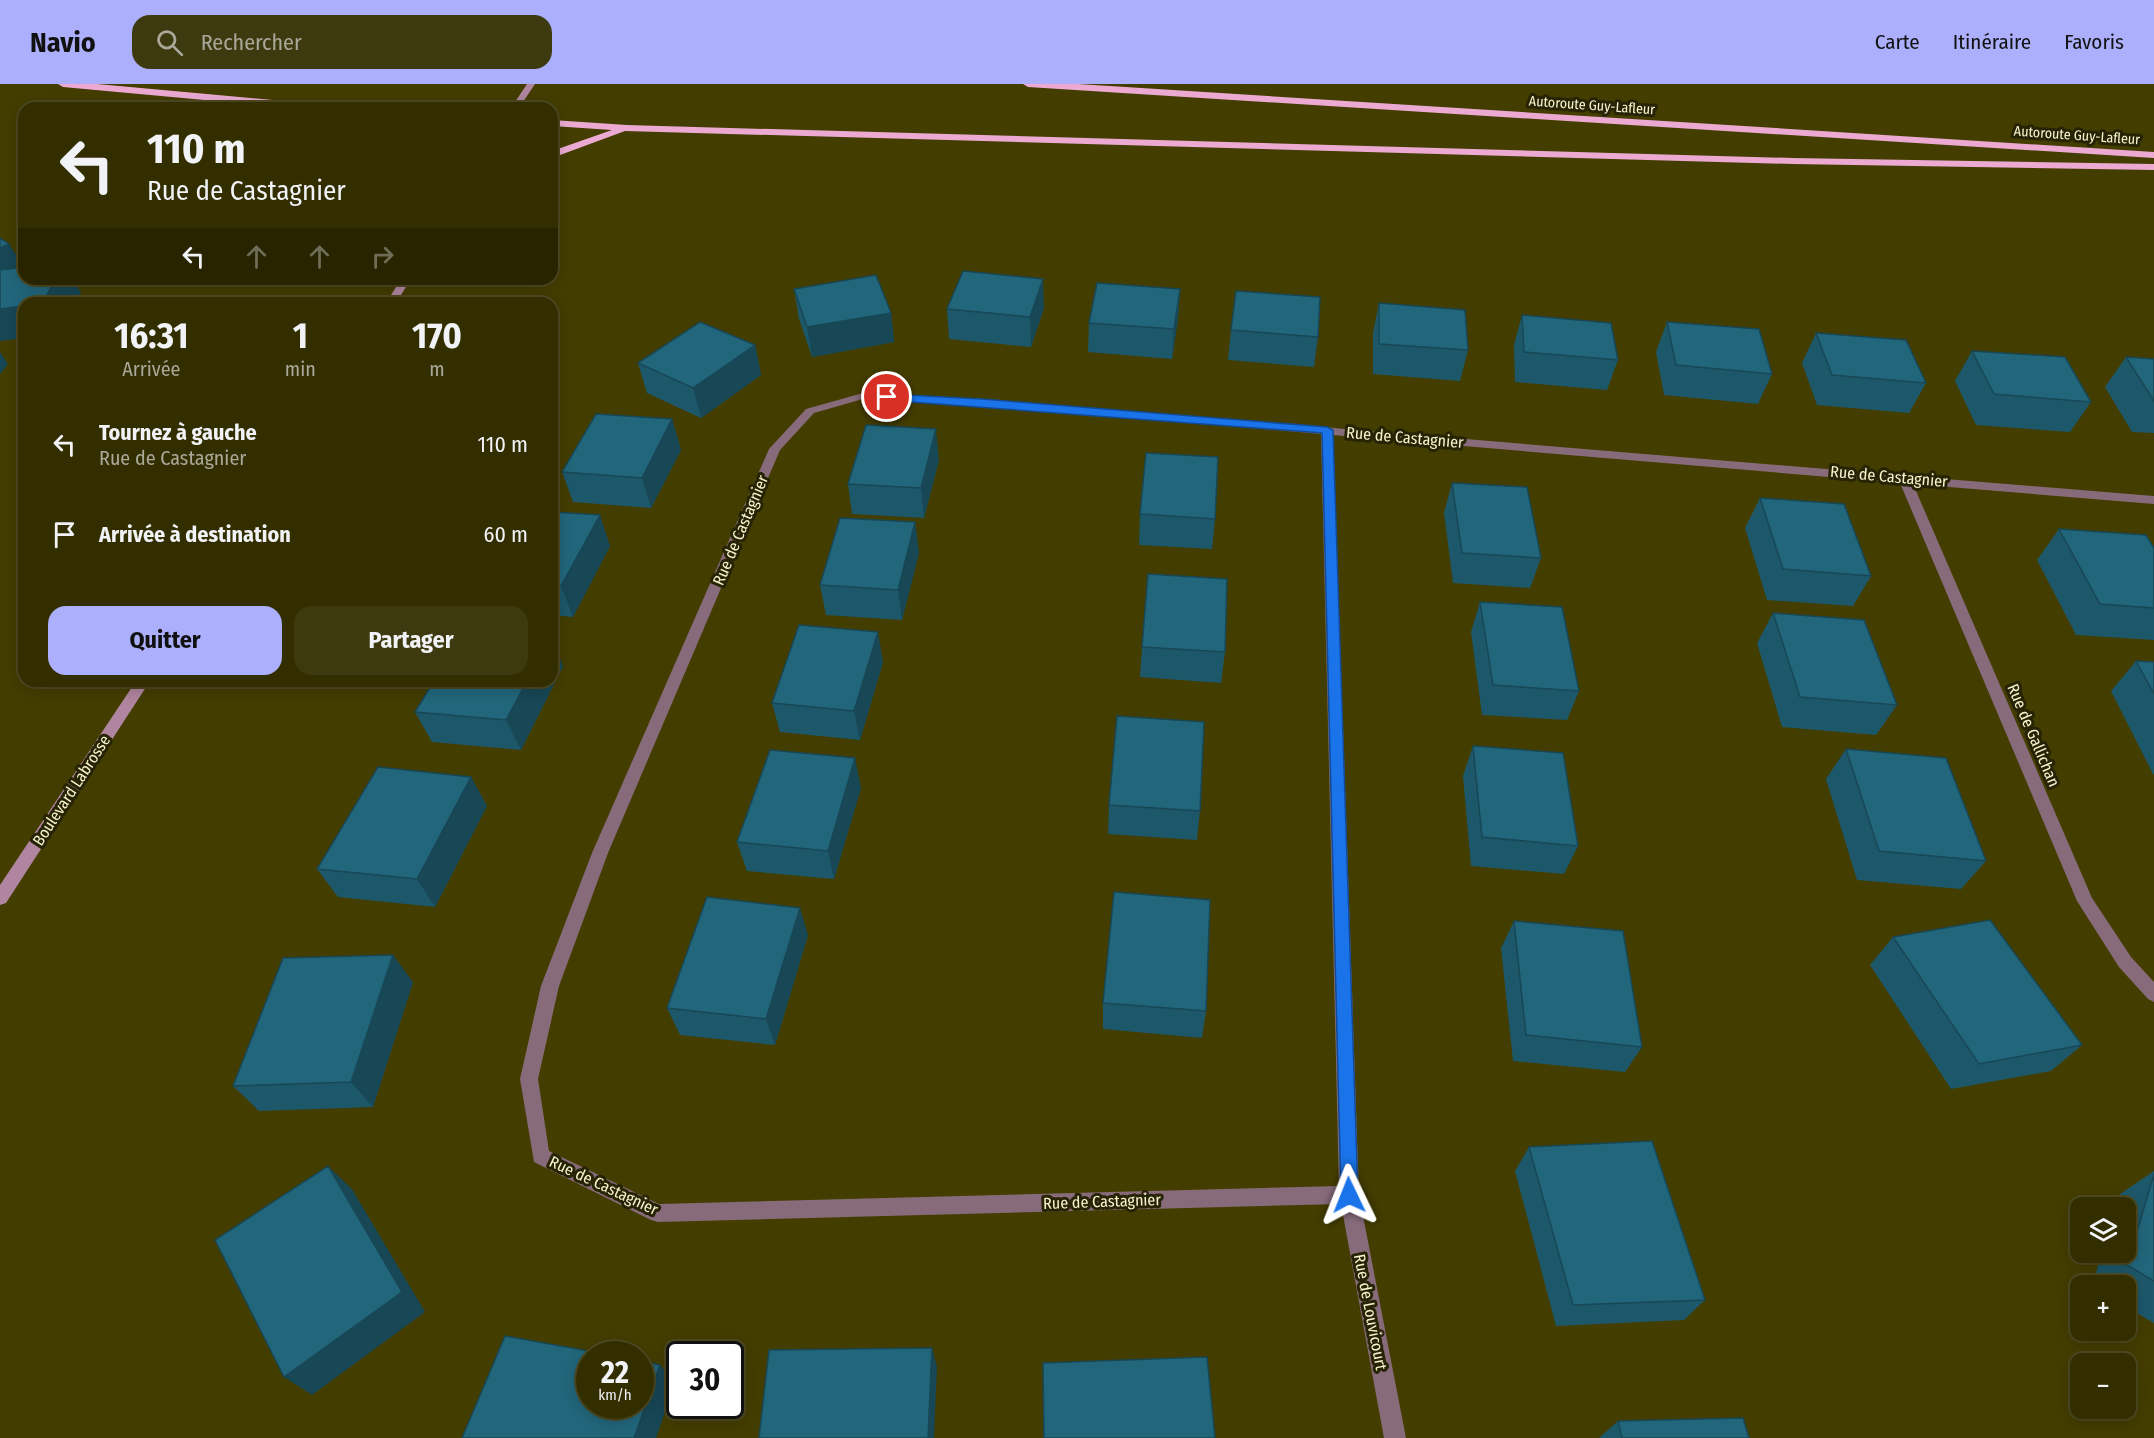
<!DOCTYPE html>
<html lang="fr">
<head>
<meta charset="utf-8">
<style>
  :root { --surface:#332e00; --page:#3e3a0f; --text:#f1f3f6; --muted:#a9a899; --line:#4e4a22; --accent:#acaffb }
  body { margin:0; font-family:"Fira Sans Condensed",sans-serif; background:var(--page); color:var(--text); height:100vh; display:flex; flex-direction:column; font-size:22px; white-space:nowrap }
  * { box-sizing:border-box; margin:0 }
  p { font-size:20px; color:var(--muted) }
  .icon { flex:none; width:33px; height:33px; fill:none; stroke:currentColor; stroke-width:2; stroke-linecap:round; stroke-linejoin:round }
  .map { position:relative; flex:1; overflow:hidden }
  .side { position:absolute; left:18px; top:213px; width:540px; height:390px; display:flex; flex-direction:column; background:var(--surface); border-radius:18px; box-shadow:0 3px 15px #0003,0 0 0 2px var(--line) }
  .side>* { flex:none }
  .hud { position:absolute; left:18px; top:18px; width:540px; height:183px; border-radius:18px; box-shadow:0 3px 15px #0003,0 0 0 2px var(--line); background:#332e00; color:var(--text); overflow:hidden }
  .controls { position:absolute; left:2070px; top:1113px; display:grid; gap:12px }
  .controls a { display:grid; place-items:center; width:66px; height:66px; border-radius:12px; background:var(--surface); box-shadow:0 3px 15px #0003,0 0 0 2px var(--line); font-size:30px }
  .speed { position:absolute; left:576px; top:1257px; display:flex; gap:12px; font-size:30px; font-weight:700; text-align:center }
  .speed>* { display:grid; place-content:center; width:78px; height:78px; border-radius:50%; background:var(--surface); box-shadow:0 3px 15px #0003,0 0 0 2px var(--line); line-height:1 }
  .speed small { font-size:15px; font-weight:400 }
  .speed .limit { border:3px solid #111; border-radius:9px; background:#fff; color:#111 }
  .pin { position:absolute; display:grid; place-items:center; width:51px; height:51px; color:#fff; margin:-26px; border:3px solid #fff; border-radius:50%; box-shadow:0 2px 6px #0007 }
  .me { position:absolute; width:66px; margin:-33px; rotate:358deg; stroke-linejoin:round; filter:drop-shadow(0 0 4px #0008) }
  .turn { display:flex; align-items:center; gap:21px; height:126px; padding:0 30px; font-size:27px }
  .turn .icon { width:78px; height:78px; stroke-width:2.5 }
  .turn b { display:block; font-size:42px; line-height:51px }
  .lanes { display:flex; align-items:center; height:57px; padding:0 30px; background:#0003; justify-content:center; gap:30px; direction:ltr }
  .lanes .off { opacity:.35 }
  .eta { display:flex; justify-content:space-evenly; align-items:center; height:102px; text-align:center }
  .eta b { font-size:36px; font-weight:700; line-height:42px }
  .cta { display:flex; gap:12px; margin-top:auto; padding:12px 30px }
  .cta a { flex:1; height:69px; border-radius:18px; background:var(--accent); color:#111; font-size:24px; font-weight:700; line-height:69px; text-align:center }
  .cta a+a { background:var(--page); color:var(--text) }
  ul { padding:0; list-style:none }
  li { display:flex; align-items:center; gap:18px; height:90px; padding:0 30px }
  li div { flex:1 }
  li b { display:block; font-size:22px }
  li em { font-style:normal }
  header { display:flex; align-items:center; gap:36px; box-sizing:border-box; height:84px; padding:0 30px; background:var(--accent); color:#111 }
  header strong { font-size:28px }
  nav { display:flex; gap:33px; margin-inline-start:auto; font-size:21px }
  .search { width:420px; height:54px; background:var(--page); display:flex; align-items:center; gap:15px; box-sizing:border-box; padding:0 21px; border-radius:18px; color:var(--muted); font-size:22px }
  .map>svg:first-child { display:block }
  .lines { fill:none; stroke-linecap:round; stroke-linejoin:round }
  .minor { fill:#876b7b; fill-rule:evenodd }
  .secondary { fill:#b0859f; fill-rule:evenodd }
  .motorway { fill:#ecaad2; fill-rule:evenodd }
  .wall { fill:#1d586a }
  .shaded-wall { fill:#184756 }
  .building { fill:#22667b; stroke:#184756; stroke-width:1.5 }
  .route { fill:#1a73e8; stroke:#114b97; stroke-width:1.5 }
  .labels { text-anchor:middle; stroke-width:6; stroke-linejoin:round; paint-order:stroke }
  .far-street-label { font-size:14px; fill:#f7f3cf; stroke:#272405 }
  .street-label { font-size:16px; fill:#f7f3cf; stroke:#272405 }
</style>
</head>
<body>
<header>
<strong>Navio</strong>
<div class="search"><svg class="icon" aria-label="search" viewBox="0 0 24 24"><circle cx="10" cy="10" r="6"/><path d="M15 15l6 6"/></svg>Rechercher</div>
<nav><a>Carte</a><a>Itinéraire</a><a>Favoris</a></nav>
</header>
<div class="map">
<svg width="2154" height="1354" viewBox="0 0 2154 1354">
  <rect width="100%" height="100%" fill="#443d00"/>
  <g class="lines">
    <path class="minor" d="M863,309L983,315L1899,391L1904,389L1909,392L2154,412V420L1913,400L2092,814L2131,873L2154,898V918L2148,915L2119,883L2077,817L1900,399L1333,351L1359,1111L1406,1354H1384L1341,1120L658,1138L651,1136L534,1078L520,995L541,902L592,769L769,365L806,325ZM863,315L983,321L1321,350L1339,1102L659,1120L549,1067L538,995L559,902L608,769L780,366L814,329Z"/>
    <path class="secondary" d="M527,0H535L519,24H511Z
      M401,195H411L396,219H386Z
      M136,597H150L6,819L0,821V801Z"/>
    <path class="motorway" d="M58,0H97L327,21L332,24H292L63,3Z
      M1023,0H1078L2154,68V74L1028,3Z
      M552,36L627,41L1793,74L2154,80V86L1793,80L625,47L552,74V67L612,46L552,42Z"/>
  </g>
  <path class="wall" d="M794,205L891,229L894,258L812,273L799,235Z
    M1180,205L1178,235L1172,275L1088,268L1089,239Z
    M1379,219L1468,266L1460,297L1373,290V249Z
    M1044,224L1031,263L949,255L947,225Z
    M1522,231L1618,276L1607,306L1515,298L1514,261Z
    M1667,238L1772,290L1758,320L1664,311L1656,268Z
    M1231,246L1318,253L1314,283L1228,276Z
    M1816,249L1926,299L1909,329L1817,321L1802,279Z
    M755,261L761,291L701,334L647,309L638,279Z
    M1972,267L2091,318L2070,348L1976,341L1955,297Z
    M2126,273L2154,275V349L2132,348L2105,303Z
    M672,335L681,366L651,424L573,418L562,388Z
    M939,376L924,434L852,430L848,400Z
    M1452,399L1541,474L1530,504L1453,499L1444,429Z
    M1760,414L1871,492L1853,522L1767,516L1745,444Z
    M552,428L610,462L573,533L552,531Z
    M1140,430L1215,435L1212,465L1139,461Z
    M915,438L919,469L902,536L826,531L820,501Z
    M2059,445L2154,464V556L2076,551L2037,476Z
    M1480,518L1579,607L1567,636L1482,631L1471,548Z
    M1773,529L1897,621L1876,651L1782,643L1757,559Z
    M1142,563L1225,568L1221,599L1140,593Z
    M2136,577L2154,578V690H2153L2111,607Z
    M883,578L860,656L780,648L772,619Z
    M563,582L521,666L432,658L415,628Z
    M1473,662L1578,762L1564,790L1471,782L1463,692Z
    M1846,665L1986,777L1961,805L1857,796L1826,695Z
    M471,693L487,722L435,823L338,813L317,785Z
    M861,704L834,795L747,787L737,758Z
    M1109,721L1200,727L1197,756L1108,750Z
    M1514,837L1642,963L1625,988L1513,977L1501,864Z
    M808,851L775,961L680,951L667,924Z
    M1893,853L2082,961L2051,987L1951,1005L1870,881Z
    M413,898L373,1023L259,1027L233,1002Z
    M1103,919L1206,927L1202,954L1103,945Z
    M1529,1063L1705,1216L1684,1236L1556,1242L1515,1087Z
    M2154,1087V1239L2126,1223V1202H2092L2102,1168H2126V1124H2116L2120,1110Z
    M1618,1337L1749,1354H1599Z"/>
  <path class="shaded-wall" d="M9,160L24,183L0,201V164Z
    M55,195H73L81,209L76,219H43Z
    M1043,195L1044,224L1031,263L1030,233Z
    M1180,205L1178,235L1172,275L1174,245Z
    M24,222V254L0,257V225Z
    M891,229L894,258L812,273L807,243Z
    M755,261L761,291L701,334L693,304Z
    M0,268L8,280L0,290Z
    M672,335L681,366L651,424L642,394Z
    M936,345L939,376L924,434L921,404Z
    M600,431L610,462L573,533L561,502Z
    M915,438L919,469L902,536L898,506Z
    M878,548L883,578L860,656L854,627Z
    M552,555L563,582L521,666L506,636L527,597H552Z
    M855,674L861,704L834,795L828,767Z
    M471,693L487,722L435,823L417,795Z
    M800,824L808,851L775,961L766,935Z
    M393,871L413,898L373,1023L351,998Z
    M328,1082L352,1105L425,1228L312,1311L284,1293Z
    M932,1264L937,1283L934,1354H928Z
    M660,1281L675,1299L656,1354H634Z"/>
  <path class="building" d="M0,154L9,160L0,164Z
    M24,183V195H55L43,219H24V222L0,225V186Z
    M963,187L1043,195L1030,233L947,225Z
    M876,191L891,229L807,243L794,205Z
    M1097,199L1180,205L1174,245L1089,239Z
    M1236,207L1320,213L1318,253L1231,246Z
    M1379,219L1465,226L1468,266L1379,260Z
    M1522,231L1611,239L1618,276L1524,268Z
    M700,238L755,261L693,304L638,279Z
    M1667,238L1759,245L1772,290L1676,281Z
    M1816,249L1906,256L1926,299L1832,291Z
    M1972,267L2065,273L2091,318L1994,310Z
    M2126,273L2154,275V317Z
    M596,330L672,335L642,394L562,388Z
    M866,341L936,345L921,404L848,400Z
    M1146,369L1218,373L1215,435L1140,430Z
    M1452,399L1527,403L1541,474L1462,469Z
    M1760,414L1844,420L1871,492L1783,485Z
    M552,428L600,431L561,502H552Z
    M840,434L915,438L898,506L820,501Z
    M2059,445L2146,451L2154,464V524L2100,520Z
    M1148,490L1227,495L1225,568L1142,563Z
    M1480,518L1562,523L1579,607L1493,601Z
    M1773,529L1864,536L1897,621L1800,613Z
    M799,541L878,548L854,627L772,619Z
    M2136,577L2154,578V610Z
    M434,597H527L506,636L415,628Z
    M1117,632L1204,638L1200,727L1109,721Z
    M1473,662L1563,669L1578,762L1482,753Z
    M1846,665L1946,674L1986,777L1879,767Z
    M770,666L855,674L828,767L737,758Z
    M378,683L471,693L417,795L317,785Z
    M1114,808L1210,816L1206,927L1103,919Z
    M707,813L800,824L766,935L667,924Z
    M1990,836L2082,961L1979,980L1893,853Z
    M1514,837L1623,847L1642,963L1526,951Z
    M393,871L351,998L233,1002L283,874Z
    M1652,1057L1705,1216L1573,1221L1529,1063Z
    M328,1082L402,1208L284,1293L215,1156Z
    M2154,1090V1197L2127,1181Z
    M505,1252L605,1270H590V1322H640V1277L660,1281L634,1354H462Z
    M932,1264L928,1354H759L769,1266Z
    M1207,1273L1215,1354H1044L1043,1279Z
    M1743,1334L1749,1354H1622L1618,1337Z"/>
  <path class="route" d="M887,310L982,315L1327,343L1333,346L1358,1111L1355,1117L1349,1119L1343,1117L1341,1111L1322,349L884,316L882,313Z"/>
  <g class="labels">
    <g class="far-street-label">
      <text transform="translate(1592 21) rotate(4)" y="5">Autoroute Guy-Lafleur</text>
      <text transform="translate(2077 51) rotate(4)" y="5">Autoroute Guy-Lafleur</text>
    </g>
    <g class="street-label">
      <text transform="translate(1405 353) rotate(5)" y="6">Rue de Castagnier</text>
      <text transform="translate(1889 392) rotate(5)" y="6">Rue de Castagnier</text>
      <text transform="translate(740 446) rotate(-67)" y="6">Rue de Castagnier</text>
      <text transform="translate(2034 651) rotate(67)" y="6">Rue de Gallichan</text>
      <text transform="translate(71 706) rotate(-57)" y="6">Boulevard Labrosse</text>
      <text transform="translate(604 1101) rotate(25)" y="6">Rue de Castagnier</text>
      <text transform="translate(1102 1117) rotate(-2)" y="6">Rue de Castagnier</text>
      <text transform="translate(1371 1228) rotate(79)" y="6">Rue de Louvicourt</text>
    </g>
  </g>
</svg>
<div class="controls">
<a><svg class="icon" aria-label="layers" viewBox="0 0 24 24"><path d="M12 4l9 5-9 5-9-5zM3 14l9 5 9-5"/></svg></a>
<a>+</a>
<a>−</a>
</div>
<div class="speed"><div>22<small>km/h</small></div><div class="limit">30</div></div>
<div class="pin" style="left:887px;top:313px;background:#d93025"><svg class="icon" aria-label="arrive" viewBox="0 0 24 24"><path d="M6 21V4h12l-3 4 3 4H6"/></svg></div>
<svg class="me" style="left:1349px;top:1111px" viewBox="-20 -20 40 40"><path d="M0-17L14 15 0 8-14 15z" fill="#1a73e8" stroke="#fff" stroke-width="4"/></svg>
<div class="hud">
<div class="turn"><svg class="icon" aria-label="left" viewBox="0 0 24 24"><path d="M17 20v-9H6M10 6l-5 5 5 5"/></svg><div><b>110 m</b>Rue de Castagnier</div></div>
<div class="lanes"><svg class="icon" aria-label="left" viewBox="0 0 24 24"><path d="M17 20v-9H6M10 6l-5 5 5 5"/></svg><svg class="icon off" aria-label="ahead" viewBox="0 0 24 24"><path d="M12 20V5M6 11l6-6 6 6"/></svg><svg class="icon off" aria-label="ahead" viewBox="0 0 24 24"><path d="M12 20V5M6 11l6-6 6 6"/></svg><svg class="icon off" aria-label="right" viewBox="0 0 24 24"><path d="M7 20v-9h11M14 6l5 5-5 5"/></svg></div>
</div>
<section class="side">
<div class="eta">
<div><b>16:31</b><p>Arrivée</p></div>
<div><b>1</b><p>min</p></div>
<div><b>170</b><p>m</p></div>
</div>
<ul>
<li><svg class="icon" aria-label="left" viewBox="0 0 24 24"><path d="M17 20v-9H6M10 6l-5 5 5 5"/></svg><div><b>Tournez à gauche</b><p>Rue de Castagnier</p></div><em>110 m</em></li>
<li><svg class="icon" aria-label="arrive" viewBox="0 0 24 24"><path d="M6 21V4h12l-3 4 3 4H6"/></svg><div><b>Arrivée à destination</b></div><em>60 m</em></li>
</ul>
<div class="cta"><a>Quitter</a><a>Partager</a></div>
</section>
</div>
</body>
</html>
